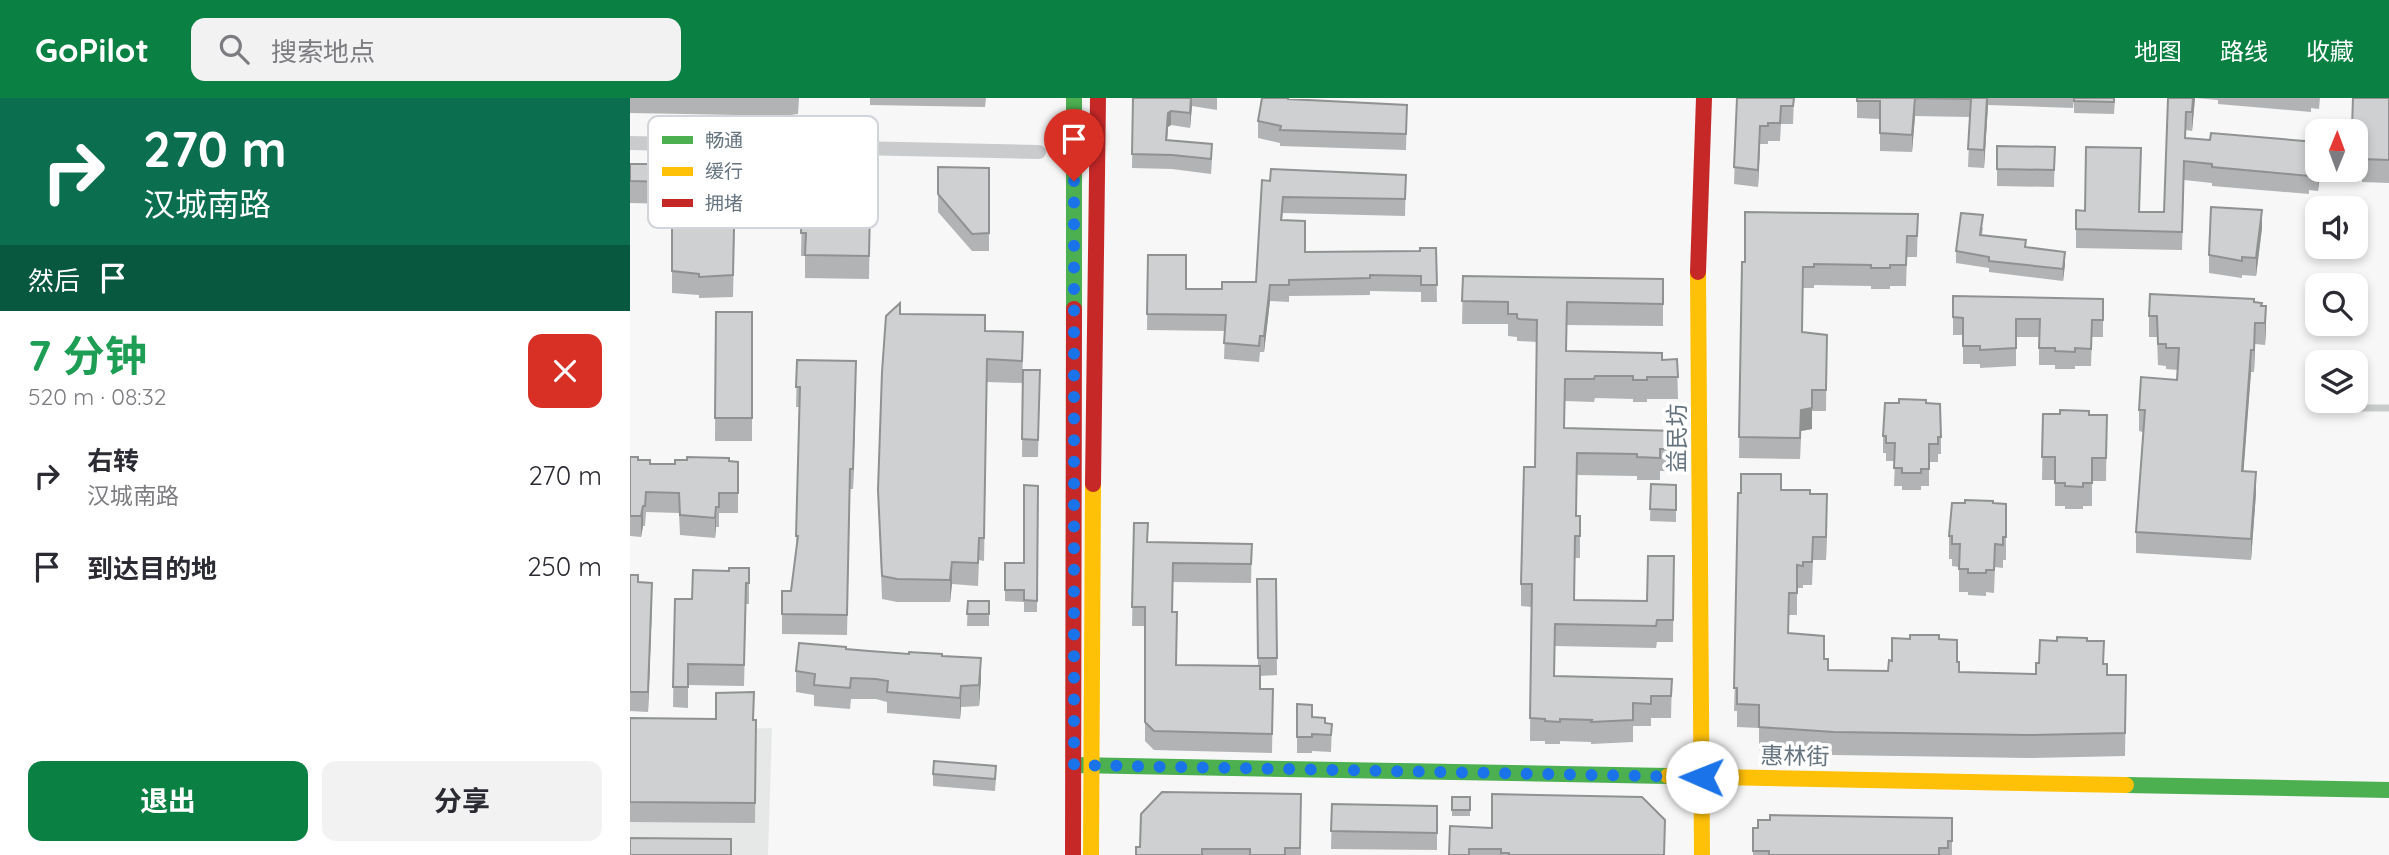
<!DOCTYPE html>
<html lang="zh">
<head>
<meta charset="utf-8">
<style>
  :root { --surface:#fff; --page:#f2f2f3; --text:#2b2b33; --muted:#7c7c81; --accent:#0b8043 }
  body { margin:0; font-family:Quicksand,"Noto Sans SC",sans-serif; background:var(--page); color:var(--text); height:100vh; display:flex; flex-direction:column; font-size:26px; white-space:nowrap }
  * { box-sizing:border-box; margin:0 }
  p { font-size:23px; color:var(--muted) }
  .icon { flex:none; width:38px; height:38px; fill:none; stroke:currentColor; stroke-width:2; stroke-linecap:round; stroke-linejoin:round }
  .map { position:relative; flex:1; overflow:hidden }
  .details { display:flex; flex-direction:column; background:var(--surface); width:630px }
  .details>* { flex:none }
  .hud { background:#0b6e4f; color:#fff; overflow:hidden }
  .needle { width:46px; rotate:1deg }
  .buttons { position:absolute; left:1675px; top:21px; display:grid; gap:14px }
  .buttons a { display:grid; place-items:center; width:63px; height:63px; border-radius:14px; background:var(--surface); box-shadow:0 4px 10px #0003; font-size:35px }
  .pin { position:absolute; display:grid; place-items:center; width:60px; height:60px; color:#fff; margin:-72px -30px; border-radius:50% 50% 50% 0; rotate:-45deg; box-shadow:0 0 7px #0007 }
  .pin .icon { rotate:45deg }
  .me { position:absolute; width:77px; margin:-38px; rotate:271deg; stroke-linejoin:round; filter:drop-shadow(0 0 5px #0008) }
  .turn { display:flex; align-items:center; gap:24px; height:147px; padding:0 28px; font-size:32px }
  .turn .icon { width:91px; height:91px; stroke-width:2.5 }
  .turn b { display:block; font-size:49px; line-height:60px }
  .then { display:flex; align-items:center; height:66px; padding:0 28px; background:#0003; gap:14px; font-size:26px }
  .round { display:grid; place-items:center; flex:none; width:74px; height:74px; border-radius:14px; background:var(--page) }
  .head { display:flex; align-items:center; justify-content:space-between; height:119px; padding:0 28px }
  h1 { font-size:42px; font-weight:700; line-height:52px; color:#1e9e55 }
  .cta { display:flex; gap:14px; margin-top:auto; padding:14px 28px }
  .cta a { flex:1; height:80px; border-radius:14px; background:var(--accent); color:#fff; font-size:28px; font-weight:700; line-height:80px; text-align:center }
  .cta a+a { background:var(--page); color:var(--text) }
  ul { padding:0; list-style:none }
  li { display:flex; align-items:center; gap:21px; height:91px; padding:0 28px }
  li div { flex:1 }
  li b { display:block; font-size:26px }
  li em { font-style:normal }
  header { display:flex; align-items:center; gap:42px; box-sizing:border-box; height:98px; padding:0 35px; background:var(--accent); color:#fff }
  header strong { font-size:33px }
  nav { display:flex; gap:38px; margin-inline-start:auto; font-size:24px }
  .search { width:490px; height:63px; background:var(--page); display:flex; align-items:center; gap:18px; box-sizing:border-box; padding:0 24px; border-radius:14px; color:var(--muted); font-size:26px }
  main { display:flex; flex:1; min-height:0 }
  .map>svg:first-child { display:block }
  .built { fill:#e6e7e7 }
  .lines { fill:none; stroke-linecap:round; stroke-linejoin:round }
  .lane { stroke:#cacbcc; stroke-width:7 }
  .street { stroke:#cacbcc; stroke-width:14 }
  .fast { stroke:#4caf50; stroke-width:16 }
  .slow { stroke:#ffc107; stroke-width:16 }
  .jam { stroke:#c62828; stroke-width:16 }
  .wall { fill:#b1b3b4 }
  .shaded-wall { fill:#909292 }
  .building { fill:#ced0d1; stroke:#909292; stroke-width:2 }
  .route { stroke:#1a73e8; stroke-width:12; stroke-dasharray:0 21.6 }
  .labels { text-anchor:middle; stroke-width:7; stroke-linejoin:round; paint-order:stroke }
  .street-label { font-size:23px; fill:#65747f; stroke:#fff }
  .key { fill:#fff; stroke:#d1d5d9; stroke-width:2 }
  .key-label { font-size:19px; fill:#65747f }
</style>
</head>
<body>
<header>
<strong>GoPilot</strong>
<div class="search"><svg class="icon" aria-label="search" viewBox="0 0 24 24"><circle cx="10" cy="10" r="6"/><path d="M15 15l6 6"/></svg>搜索地点</div>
<nav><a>地图</a><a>路线</a><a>收藏</a></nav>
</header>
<main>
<section class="details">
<div class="hud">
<div class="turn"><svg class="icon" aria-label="right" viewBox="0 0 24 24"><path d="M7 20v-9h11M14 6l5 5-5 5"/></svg><div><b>270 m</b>汉城南路</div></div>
<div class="then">然后<svg class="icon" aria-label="arrive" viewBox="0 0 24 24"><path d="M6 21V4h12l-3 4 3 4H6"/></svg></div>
</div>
<div class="head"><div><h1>7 分钟</h1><p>520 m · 08:32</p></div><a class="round" style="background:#d93025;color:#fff"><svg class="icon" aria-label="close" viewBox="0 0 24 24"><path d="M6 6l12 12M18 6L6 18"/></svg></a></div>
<ul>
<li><svg class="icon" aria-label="right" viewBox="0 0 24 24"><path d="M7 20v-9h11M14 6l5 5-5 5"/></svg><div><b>右转</b><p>汉城南路</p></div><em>270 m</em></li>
<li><svg class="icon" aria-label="arrive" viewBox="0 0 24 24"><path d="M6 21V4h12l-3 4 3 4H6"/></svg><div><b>到达目的地</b></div><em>250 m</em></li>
</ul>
<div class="cta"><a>退出</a><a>分享</a></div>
</section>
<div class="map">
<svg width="1759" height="757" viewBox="0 0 1759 757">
  <rect width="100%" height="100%" fill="#f7f7f7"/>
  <path class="built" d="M142,630L138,757H0V633Z"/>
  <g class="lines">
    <path class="lane" d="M1718,310H1759"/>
    <path class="street" d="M0,45L409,54"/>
    <path class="fast" d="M444,211V0
      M444,667L1038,678
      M1496,687L1759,692"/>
    <path class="slow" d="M1068,174L1072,757
      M1038,678L1496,687
      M461,757L463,386"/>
    <path class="jam" d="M1068,174L1074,0
      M463,386L468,0
      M443,757L444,211"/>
  </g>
  <path class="wall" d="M0,0H169L168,16L154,18L0,15Z
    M240,0H356L355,9L240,7Z
    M503,0H587V12L562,8L560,30L541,27L538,29L537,42L582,61L581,76L542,71L502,70Z
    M659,0V1L777,7L776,52L650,48V45L628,40V23Z
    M1107,0H1164L1163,26H1151L1150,43H1138V46H1130L1128,89L1104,86Z
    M1227,0H1444L1443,10L1358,7L1354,70L1338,69L1340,19L1285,18L1282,54L1250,53V21L1227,20Z
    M1444,0H1485L1484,16L1444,15Z
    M1538,0H1690L1689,11L1681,10V14L1588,6V2L1565,0L1562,33L1556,32V40L1686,51L1687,72H1690L1688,93L1679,92V96L1582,88V85L1554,82L1552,152L1446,150V112L1534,114Z
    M1723,0H1759V85L1732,84V52H1726V33H1722Z
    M1425,49L1424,89L1367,88V71Z
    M109,52V106H105L103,199L69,200V197L42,195V106L0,105V66H20L31,58Z
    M173,58L241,59L239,181L175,180V158H171Z
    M308,69L359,70V153H342L308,114Z
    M776,77L775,118L653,115L652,122L675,154L790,153L806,150L807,204H791V194L740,193V197L659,198V204L640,203L634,254H630L629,264L594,261L595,233L517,232L518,157L556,191H592L626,184L640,83Z
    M1288,116L1287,159H1277L1276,188H1260V191H1241V188L1184,187V190H1173V234L1197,237L1196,313H1182V331L1171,333L1170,361L1109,360L1112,164Z
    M1353,129L1352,137L1396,149L1435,166L1433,183L1359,174V170L1326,165V153Z
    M1632,130L1626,178L1612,177V180L1579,175V157Z
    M833,178L1033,181V228L937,227L936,253L1032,262L1047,261L1048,301H1017V304H1003V301L965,300L964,304L935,303L934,330L1046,333V373H1030V382H1007V378L947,377L946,418H950V460H945L944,502L1017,503L1044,458L1043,544H1027L1026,550L925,548V578L1042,581L1041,620H1021V628H1003V644L961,646V644L930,643V646H915V643H900L901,509L891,508V486L905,369L907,244L889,243H887V239L878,238V226H832Z
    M1323,198L1473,201V239H1462L1461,268H1445V271H1425V267H1409V239H1386V268L1350,270V266H1333V237H1323Z
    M1624,204L1632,208L1636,230L1635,247L1625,246L1624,274H1621L1613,373L1626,395L1621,462L1506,455V434L1513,334L1509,333V312L1547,282L1548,272L1536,271V268L1528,267L1527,239H1519V218Z
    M86,214H122V343H85Z
    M270,216L355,233L393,257L392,285L357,284L354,463L349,462L348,488L322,486L320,504H267L252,501L248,392Z
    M167,262L226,283L223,391H220L217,537L152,536V493H161L166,457L169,309H166Z
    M393,272H410L408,359H392Z
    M1296,305L1311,339V356H1308V364H1299V388H1291V392H1272V388H1264L1265,363H1256V355H1253V338Z
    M1413,316L1477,317L1476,383H1462V408H1453V411H1435V408H1425V382H1412Z
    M0,359L20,366H45L108,364V415H89V429H86L85,440L50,437L49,415L16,414L15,428H13L11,439L0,438Z
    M1021,386L1046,387V424L1020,423Z
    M408,388L407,514H394V504L375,503V465H394Z
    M1151,392L1180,396L1197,419L1196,462H1183L1182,487H1173V490H1167V517H1159V535L1194,561L1198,572L1258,573L1262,563L1309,541L1327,564L1329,574L1406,576L1409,565L1457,543L1474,566L1477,577H1496L1495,658L1398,660L1204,657L1129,652V630L1107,629V613H1104L1111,395Z
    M1363,405L1376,406V462H1373V470L1365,469L1364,495L1356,494V498L1338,497V494H1329V469L1322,468V461H1319V438Z
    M504,425L518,444L622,446L621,485L543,484V514L547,567L628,568L627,481H646L647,577L630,578V591H643L642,655L524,652L515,643V528H502Z
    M119,470V506H116L114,588L58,587V610L43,609L45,501H62L99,473Z
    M0,477L8,484L22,504L18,614L0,613Z
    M338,503H359V528H337Z
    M216,551L312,558L351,581L349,608L331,609L330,621L257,615V604L246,601H221L220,611L184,608V597L166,594V573Z
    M667,606L682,619L695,625L702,626L701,654L682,653V655H667Z
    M0,620L126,622L125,725L0,724Z
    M303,676L366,680L365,693L303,688Z
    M671,696V757H506L510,749Z
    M822,699H840V718H822Z
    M702,706L807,708V752L701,751Z
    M1322,720V757H1123V730Z
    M820,728L1035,757H819Z"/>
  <path class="shaded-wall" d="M561,0L562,8L560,30V15Z
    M1285,0V18L1282,54V37Z
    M1357,0L1358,7L1354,70V52Z
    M1563,0H1565L1562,33V14Z
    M541,13V27L538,29L536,56L538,15Z
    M1130,28V46L1128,89V72Z
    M1688,72H1690L1688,93Z
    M1632,112V130L1626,178V160Z
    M1435,154V166L1433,183V171Z
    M640,187V203L634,254V238Z
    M1636,208V230L1635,247V225Z
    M1625,225V246L1624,274V252Z
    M1621,252V274L1612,394V373Z
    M226,263V283L223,391V371Z
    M1182,292V331L1171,333L1170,361L1171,312Z
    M1626,374V395L1621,462V441Z
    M1197,396V419L1196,462V439Z
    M13,408V428L11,439V418Z
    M86,409V429L85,440V420Z
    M322,464V486L320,504V482Z
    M22,485V504L18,614V594Z
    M351,560V581L349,608V587Z
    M331,588V609L330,621V600Z"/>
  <path class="building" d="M503,0H561L560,15L541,13L538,15L536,42L582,46L581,61L542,57L502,56Z
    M632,0H658V1L777,7L776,36L650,32L651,28L628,23Z
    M1107,0H1164L1163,8H1151L1150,25H1138V28H1130L1128,72L1104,69Z
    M1227,0H1357L1354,52L1338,51L1341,1L1285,0L1282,37L1250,35V3H1227Z
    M1444,0H1484V4L1444,3Z
    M1538,0H1563L1562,14H1556L1555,40L1580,42L1581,35L1686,44L1685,50L1687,51V72H1688V75L1679,74V78L1582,69V66L1554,63L1552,134L1446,131V112L1455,113L1456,49L1511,50L1509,114H1534Z
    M1723,0H1759V62L1732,61L1734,50L1732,29H1722Z
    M1367,48L1425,49L1424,72L1367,71Z
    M31,52H109V84H105L103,177L69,179V176L42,173V84L0,83V66H20V59L31,58Z
    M173,58L241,59L239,158L175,157L176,135H171Z
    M308,69L359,70V135L342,136L308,96Z
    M641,71L776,77L775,101L653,99L651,122L675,123V154L790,153V150H806L807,187H791V178L740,177V180L659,182V187H640L634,238H630L629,248L594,245L596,217L517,216L518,157H556V191H592V184H626L632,82L640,83Z
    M1581,109L1632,112L1626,160L1612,159V163L1579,157Z
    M1115,114L1288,116L1287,138H1277L1276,167H1260V170H1241V167L1184,166V169H1173L1172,234L1197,237L1196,292H1182V310L1171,312L1170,340L1109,339L1112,164H1115Z
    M1331,115L1353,117L1350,137L1396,142L1395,149L1435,154L1433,171L1359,163V159L1326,153Z
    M833,178L1033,181V206L937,204L936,253L1032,255V262L1047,261L1048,279H1017V282H1003V278H965L964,281H935L934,330L1046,333V351H1030V360L1007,359V356L947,355L946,418H950V438H945L944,502L1017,503L1018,458H1044L1043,522H1027L1026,528L925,526L924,578L1042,581L1041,598H1021V606L1003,605V622L961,624L962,622L930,621V624L915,623V621L900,620L902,486H891L894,369H905L907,222L889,221L887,220V216H878V204L832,203Z
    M1520,196L1624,201V204L1632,205L1631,208H1636L1635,225H1625L1624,252H1621L1612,373L1626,374L1621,441L1506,434L1515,312H1509L1511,279L1547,282L1549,250H1536V246H1528L1527,218H1519Z
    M1323,198L1473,201V222H1462L1461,251L1445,250V254L1425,253V250H1409L1410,221H1386V250L1350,252V248H1333V220L1323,219Z
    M270,205V216L355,217V233L393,234L392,263L357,261L354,440H349L348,465L322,464L320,482L267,481L252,478L248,392L252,274L256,218Z
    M86,214H122V320H85Z
    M167,262L226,263L223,371H220L217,517L152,516V493H161L168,438H166L170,289H166Z
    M393,272H410L408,342L392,341Z
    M1269,301L1296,302V305L1310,306L1311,339H1308V346H1299V371H1291V375H1272V370H1264L1265,345H1256V338H1253L1255,305H1269Z
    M1430,312L1459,313V317H1477L1476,360H1462V385H1453V389L1435,388V385H1425V359H1412L1413,316H1430Z
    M0,359H8V362H20V366H45V362H57V359L99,360V363L108,364V395H89V409H86L85,420L50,417L49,395L16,394L15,408H13L11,418H0Z
    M1111,376H1151V392H1180V396H1197L1196,439H1183L1182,464H1173V468L1167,467V495H1159L1158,535L1194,538V561H1198V572L1258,573L1259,562L1262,563V540L1280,541V537H1309V541L1327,542V564H1329V574L1406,576V565H1409L1410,542L1427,543V539L1457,540V543H1474L1473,566H1477V577H1496L1495,635L1398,637L1204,634L1129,629V607L1107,606V590H1104L1108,395H1111Z
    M1021,386L1046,387V412L1020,411Z
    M394,387L408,388L407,503L394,502V492H375V465H394Z
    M1335,402L1363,403V405L1376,406V439H1373V447L1365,446L1364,472H1356V475H1338V471H1329L1330,446H1322V438H1319L1322,405H1335Z
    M504,425H518L517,444L622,446L621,466L543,465L542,514H547L546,567L630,568V591H643L642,636L524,633L515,624V509H502Z
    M99,470H119V485H116L114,567L58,566V589H43L45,501H62L63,472L99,473Z
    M0,477H8V484L22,485L18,594H0Z
    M627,481H646L647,560H628Z
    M338,503H359V516H337Z
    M169,545L216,549V551L239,553L279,556V554L312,556V558L351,560L349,587L331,588L330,600L257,594L258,583L246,581L221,580L220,590L184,587L185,576L166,573Z
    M124,594L123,622H126L125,705L0,704V620L86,621V595Z
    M667,606L682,607V619L695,620V625L702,626L701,637L682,636V639H667Z
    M304,663L366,668L365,681L303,676Z
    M532,694L671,696L670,750H655V757H620V751H572V757H506V749H510L511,716Z
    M862,696L1012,699L1035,722L1034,757H879V755H871V751H839V757H819L820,728L862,730Z
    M822,699H840V712H822Z
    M702,706L807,708V735L701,733Z
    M1140,717L1322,720V743H1318V750H1309V757H1139V753H1123V730H1128V722H1140Z
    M0,740L101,741V757H0Z"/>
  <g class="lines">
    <path class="route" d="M444,83V667L1072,679"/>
  </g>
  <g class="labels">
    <g class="street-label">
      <text transform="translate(1047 340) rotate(-90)" y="8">益民坊</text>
      <text transform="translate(1165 658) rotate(1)" y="8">惠林街</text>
    </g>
  </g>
  <rect x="18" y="18" width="230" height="112" rx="10" class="key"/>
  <rect x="32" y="38" width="31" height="8" fill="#4caf50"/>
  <rect x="32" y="69" width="31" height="9" fill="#ffc107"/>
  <rect x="32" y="101" width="31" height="8" fill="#c62828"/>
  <g class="key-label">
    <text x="75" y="49">畅通</text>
    <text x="75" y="80">缓行</text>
    <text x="75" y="112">拥堵</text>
  </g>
</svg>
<div class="buttons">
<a><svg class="needle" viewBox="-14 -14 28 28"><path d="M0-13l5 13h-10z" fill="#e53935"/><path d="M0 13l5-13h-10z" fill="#7c7c81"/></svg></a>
<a><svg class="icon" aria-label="sound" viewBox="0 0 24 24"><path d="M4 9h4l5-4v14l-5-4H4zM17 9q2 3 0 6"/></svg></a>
<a><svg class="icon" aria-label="search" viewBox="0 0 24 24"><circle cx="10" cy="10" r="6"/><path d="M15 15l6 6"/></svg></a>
<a><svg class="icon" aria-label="layers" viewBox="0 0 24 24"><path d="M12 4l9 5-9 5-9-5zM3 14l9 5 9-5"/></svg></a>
</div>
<div class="pin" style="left:444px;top:83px;background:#d93025"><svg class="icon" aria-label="arrive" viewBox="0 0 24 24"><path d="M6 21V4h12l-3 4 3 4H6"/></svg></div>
<svg class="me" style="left:1072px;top:679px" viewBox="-20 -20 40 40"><circle r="19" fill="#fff"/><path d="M0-13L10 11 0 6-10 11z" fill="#1a73e8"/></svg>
</div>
</main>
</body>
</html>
